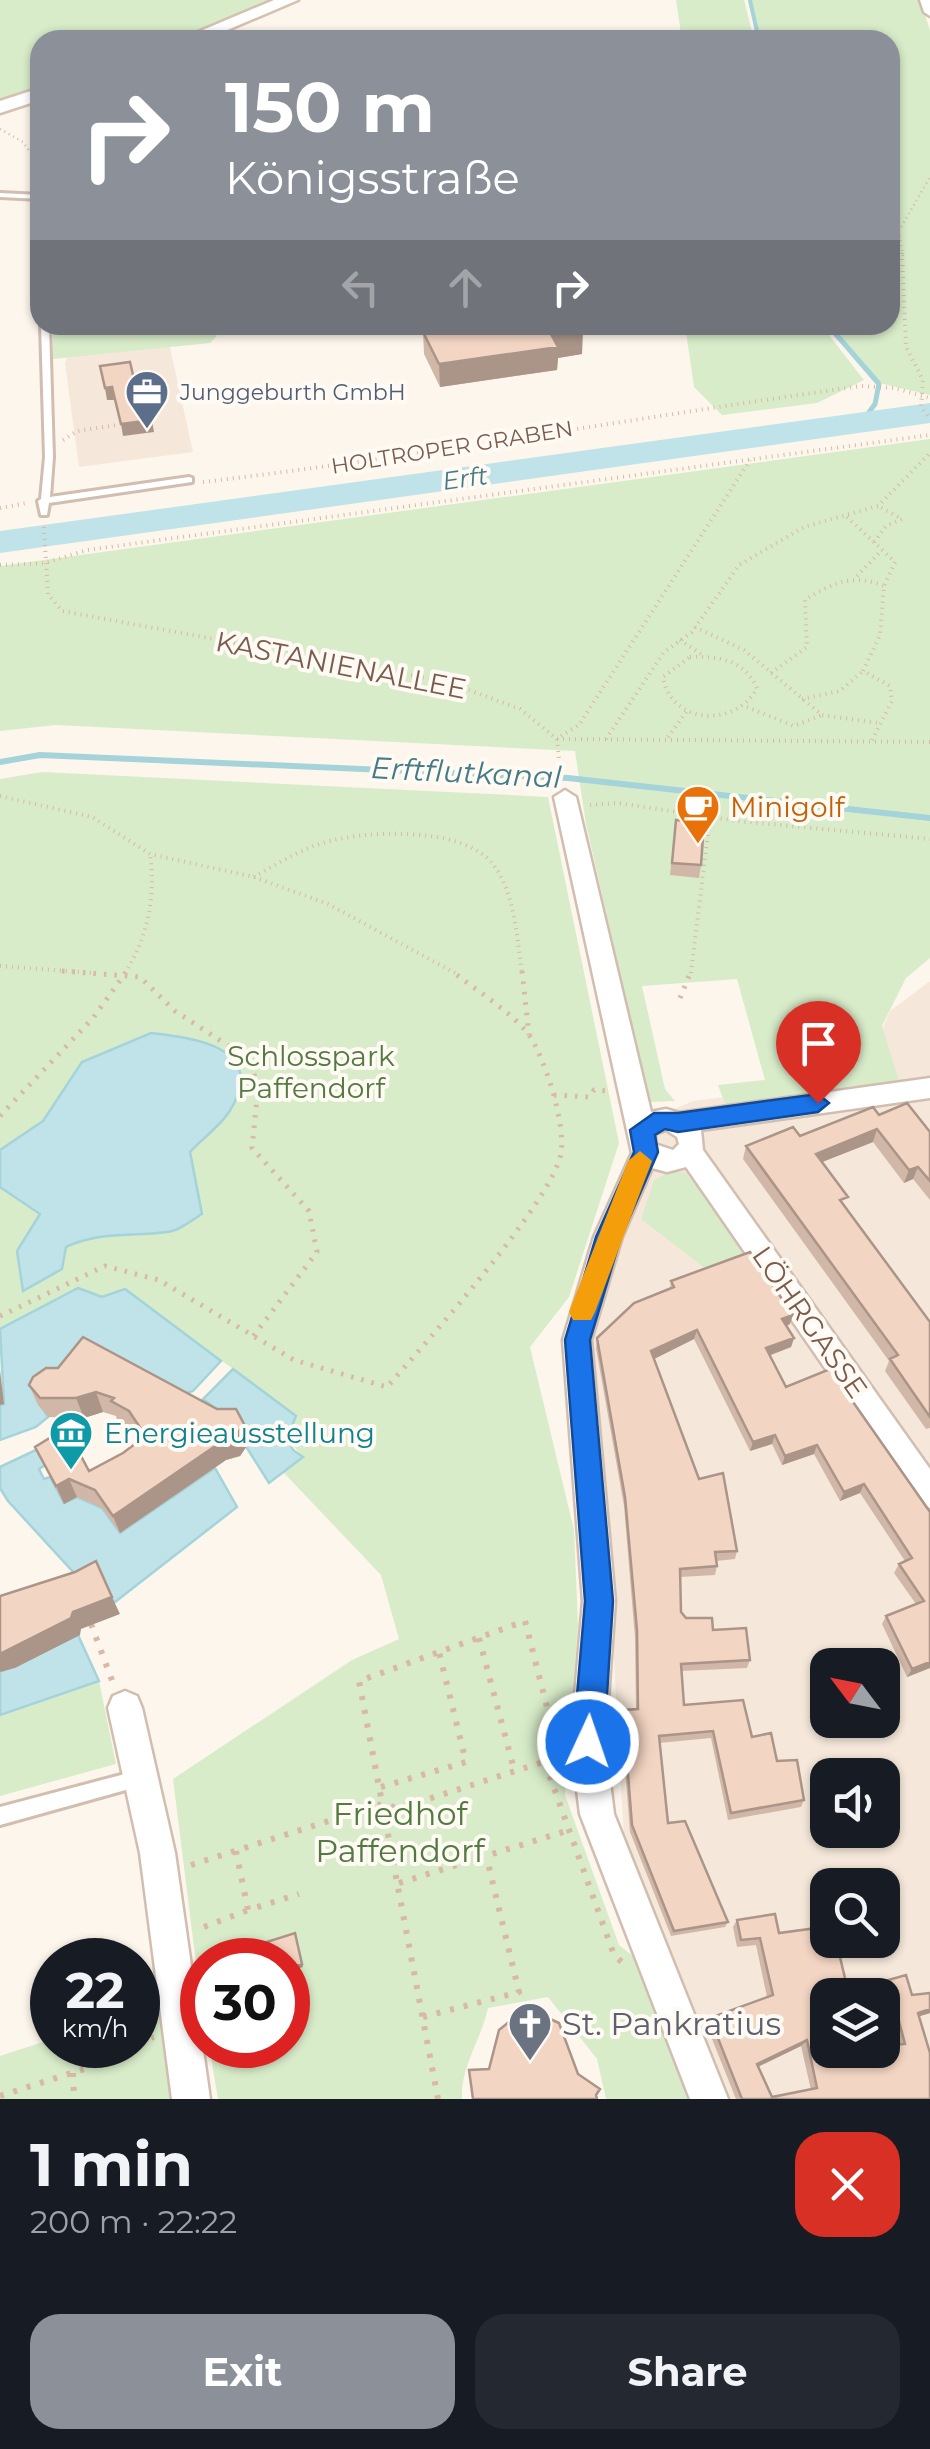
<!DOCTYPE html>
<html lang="en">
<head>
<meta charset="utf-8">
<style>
  :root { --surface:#171b24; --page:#242831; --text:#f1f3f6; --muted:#9ea1a6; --accent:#8c9099 }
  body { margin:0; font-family:Montserrat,sans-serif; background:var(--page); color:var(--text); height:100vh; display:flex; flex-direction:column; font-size:38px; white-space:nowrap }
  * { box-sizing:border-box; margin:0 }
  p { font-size:32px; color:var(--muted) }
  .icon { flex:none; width:55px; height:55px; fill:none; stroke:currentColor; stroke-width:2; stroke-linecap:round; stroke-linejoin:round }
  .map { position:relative; height:2099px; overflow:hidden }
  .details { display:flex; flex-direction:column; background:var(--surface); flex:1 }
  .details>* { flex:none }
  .banner { position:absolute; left:30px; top:30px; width:870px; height:305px; border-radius:30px; box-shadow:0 2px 8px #0004; background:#8c9099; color:#fff; overflow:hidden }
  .needle { width:65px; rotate:302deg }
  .controls { position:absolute; left:810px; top:1648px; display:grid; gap:20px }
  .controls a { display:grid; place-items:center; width:90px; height:90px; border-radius:20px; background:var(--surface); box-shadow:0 2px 8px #0004; font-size:50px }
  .speed { position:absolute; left:30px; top:1938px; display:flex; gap:20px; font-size:50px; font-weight:700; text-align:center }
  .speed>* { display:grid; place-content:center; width:130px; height:130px; border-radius:50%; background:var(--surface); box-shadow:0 2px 8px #0004; line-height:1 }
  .speed small { font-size:25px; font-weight:400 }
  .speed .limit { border:15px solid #d22; background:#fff; color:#111 }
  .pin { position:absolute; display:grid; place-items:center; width:85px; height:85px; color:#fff; margin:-102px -42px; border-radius:50% 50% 50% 0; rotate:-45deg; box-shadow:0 0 10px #0007 }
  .pin .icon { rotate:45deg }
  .me { position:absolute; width:110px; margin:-55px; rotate:3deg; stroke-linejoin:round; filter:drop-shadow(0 0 8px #0008) }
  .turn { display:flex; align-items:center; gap:35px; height:210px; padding:0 30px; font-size:45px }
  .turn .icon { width:130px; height:130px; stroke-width:2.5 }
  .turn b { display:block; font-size:70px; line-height:85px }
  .lanes { display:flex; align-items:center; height:95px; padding:0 30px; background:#0003; justify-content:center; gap:50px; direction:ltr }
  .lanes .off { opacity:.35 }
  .round { display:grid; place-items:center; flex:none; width:105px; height:105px; border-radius:30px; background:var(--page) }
  .overview { display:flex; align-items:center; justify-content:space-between; height:170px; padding:0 30px }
  h1 { font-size:60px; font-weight:700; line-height:75px }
  .cta { display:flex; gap:20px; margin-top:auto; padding:20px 30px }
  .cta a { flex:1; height:115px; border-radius:30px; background:var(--accent); color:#fff; font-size:40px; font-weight:700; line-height:115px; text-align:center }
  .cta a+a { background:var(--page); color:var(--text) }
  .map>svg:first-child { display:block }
  .residential { fill:#f5e8da; fill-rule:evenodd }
  .green { fill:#d8ecc9 }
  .water { fill:#bfe3e8; stroke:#a5d3da; stroke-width:2.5 }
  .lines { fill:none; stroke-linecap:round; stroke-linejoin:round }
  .stream-far2 { stroke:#a5d3da; stroke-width:4 }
  .stream-far1 { stroke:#a5d3da; stroke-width:5 }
  .stream { stroke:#a5d3da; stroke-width:6 }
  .river { fill:#bfe3e8; fill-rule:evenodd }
  .service-casing { stroke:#d1beb0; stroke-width:6 }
  .minor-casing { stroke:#d1beb0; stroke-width:5 }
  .secondary-casing { stroke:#d6c0b0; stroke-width:5 }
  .path-far3 { stroke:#d9b8a5; stroke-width:2.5; stroke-dasharray:1 4; stroke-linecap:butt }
  .path-far2 { stroke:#d9b8a5; stroke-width:4; stroke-dasharray:1 5; stroke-linecap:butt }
  .path-far1 { stroke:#d9b8a5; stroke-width:5; stroke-dasharray:2.5 8; stroke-linecap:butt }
  .path { stroke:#d9b8a5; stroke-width:6; stroke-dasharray:4 10; stroke-linecap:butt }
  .service { fill:#fff; fill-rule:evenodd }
  .minor { fill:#fff; fill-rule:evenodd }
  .secondary { fill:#fff; fill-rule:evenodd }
  .wall { fill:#d1b7a8; fill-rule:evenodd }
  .shaded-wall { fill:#aa9588 }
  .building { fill:#f3d5c3; stroke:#aa9588; stroke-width:2.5; fill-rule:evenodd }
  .route { fill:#1a73e8; stroke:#114b97; stroke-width:2.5 }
  .slow { fill:#f59e0b }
  .labels { text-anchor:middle; stroke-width:8; stroke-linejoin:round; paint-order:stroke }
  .far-service-label { font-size:22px; fill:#4e5e75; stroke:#fffaf3; text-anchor:start }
  .far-street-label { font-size:22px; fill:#7a5c4d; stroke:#fffaf3 }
  .far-water-label { font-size:25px; font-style:italic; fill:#437c86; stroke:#fffaf3 }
  .street-label { font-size:28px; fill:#7a5c4d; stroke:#fffaf3 }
  .food-label { font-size:28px; fill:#c56008; stroke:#fffaf3; text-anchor:start }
  .park-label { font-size:28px; fill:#537a41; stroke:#fffaf3 }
  .culture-label { font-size:28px; fill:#0d838f; stroke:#fffaf3; text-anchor:start }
  .water-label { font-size:30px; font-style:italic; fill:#437c86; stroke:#fffaf3 }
  .near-park-label { font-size:32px; fill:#537a41; stroke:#fffaf3 }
  .near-worship-label { font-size:32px; fill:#5b616d; stroke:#fffaf3; text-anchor:start }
</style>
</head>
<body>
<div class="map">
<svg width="930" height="2099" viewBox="0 0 930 2099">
  <rect width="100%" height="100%" fill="#fdf6ec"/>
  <path class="residential" d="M169,343L193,452L79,467L65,363L70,350Z
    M930,981V2099H731L624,1839L605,1501L588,1340L637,1148L670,1111L693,1101L861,1080L890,1011ZM828,1665H882V1720H828ZM828,1775H882V1830H828ZM828,1885H882V1940H828ZM828,1995H882V2050H828Z"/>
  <path class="green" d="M0,0H276L174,40H40V89L0,103Z
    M676,0H744L754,40H682Z
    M748,0H920L930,30V395L875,382L825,325H890V40H757Z
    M53,325H207L217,336L210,343L53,359Z
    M685,325H821L864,380L817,403L722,415L694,387Z
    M930,439V958L906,978L882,1026L900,1084L725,1104L718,1085L765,1080L737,979L642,986L665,1089L675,1101L649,1102L586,824L575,751L56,725L0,731V566Z
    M42,772L548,797L619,1143L569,1297L530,1347L574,1530L578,1625L565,1795L619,1945L648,1968L698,2099H606L597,2059L548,1997L488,2008C481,2040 460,2068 462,2099H218L209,2045H288V1960H202V2011L173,1779L352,1660L399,1639L381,1575L283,1472L302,1457L287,1438L295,1415L125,1289L103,1297L78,1288L0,1329V779Z
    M671,1171L686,1173L750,1251L710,1272L641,1219L654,1180Z
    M99,1681L116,1764L0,1796V1715Z
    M159,2005L174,2099H0V2056L52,2039V2045H138V2012Z"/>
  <path class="water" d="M151,1033C194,1038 270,1047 229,1112C220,1126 202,1139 190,1152L202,1214C192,1220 179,1231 167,1232C130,1237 101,1231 66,1247L62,1269L23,1291L17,1251L40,1214L0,1187V1150L43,1121L82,1062Z
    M78,1288L102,1297L125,1289L221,1361L193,1391L180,1395L39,1402L48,1417L36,1427L0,1440V1405L4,1404L0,1329Z
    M233,1369L296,1416L287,1438L293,1450L303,1457L269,1483L247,1448L244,1430L203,1399Z
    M42,1447L68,1451L39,1469L44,1479L50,1477L64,1503L77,1497L102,1508L120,1533L215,1468L237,1507L115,1602L87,1587L8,1501L0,1488V1467Z
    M78,1635L99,1681L0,1715V1672Z"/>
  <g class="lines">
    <path class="stream-far2" d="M750,0L759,40"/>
    <path class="stream-far1" d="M828,325L879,384L875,404L862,422"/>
    <path class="stream" d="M0,762L40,755L568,778L930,818"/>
    <path class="river" d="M930,403V423L0,553V531Z"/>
    <defs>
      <path id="service" d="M0,193L40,195V199L0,197Z
        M41,325H49L53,457L50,497L189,477L192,478V482L49,503L47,515H41L38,501L41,499L45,457Z
        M140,1770L146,1772L148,1778L146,1784L140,1786L0,1825V1807Z"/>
      <path id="minor" d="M920,0H930V16L924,12Z
        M565,790L576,797L651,1112L666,1109L679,1113L930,1078V1098L701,1130L703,1150L930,1469V1508L919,1504L686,1167L667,1172L652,1168L622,1237L591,1340L615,1601L605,1742L614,1814L728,2099H690L580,1814L571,1742L583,1601L563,1340L594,1237L632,1153L554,797ZM666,1130L677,1137L679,1144L673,1150L655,1144V1134Z
        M125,1691L137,1696L142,1708L175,1853L210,2099H172L140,1853L108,1708L113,1696Z"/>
      <path id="secondary" d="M274,0H298L204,40H179Z
        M40,88V100L0,113V101Z"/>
    </defs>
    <use href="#service" class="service-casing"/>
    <use href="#minor" class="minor-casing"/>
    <use href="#secondary" class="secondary-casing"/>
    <path class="path-far3" d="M0,129L23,142L40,166
      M903,256L899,231L930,177"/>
    <path class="path-far2" d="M902,253L906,347L923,380L921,407L930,419
      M63,440L77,431L117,425
      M203,482C423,456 641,417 861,386L894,388L930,398
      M0,508L27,503
      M847,517L895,562L884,586L880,635L863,671L890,686L892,701L872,740
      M44,527L48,594L62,611L447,682L520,709L557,739
      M874,542L886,526L902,519L878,506
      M0,565L45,563L87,550L930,435
      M857,576L882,550
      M695,627L744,650L822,715L878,723
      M680,640L704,656
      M690,657C719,656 744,660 757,688C736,728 671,725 663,677Z
      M771,673L807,647L805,600C832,583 853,573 884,586
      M802,699L840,691L863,671
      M747,707L794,726L822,715
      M561,736L579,725L750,460
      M668,737L687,711
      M557,739L930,742
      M557,739L561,780
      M606,739L664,652L692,632L739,565L804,527L878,506L930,453
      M0,796L92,817L150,854L254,877L328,904L455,973
      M590,805L618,803L737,821L930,839
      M254,877C276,864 298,851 323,843C365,830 461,826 492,863C515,891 517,939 522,973
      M0,966L94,973
      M125,973C148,936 156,897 150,854
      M691,973L710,816"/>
    <path class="path-far1" d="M62,971L140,977L175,1011L250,1060L258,1088L252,1148L309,1211L317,1252L252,1338
      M522,971L529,1035
      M680,998L691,971
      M554,1095L590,1097L594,1090L608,1091
      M0,1116L93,1018L127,971
      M0,1316L105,1266L159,1280L294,1360L387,1387C424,1345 553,1201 561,1153C566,1125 545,1058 529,1035C511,1011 475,990 452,971"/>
    <path class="path" d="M91,1624L113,1683
      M479,1638L515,1773
      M545,1763L614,1955L624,1964
      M381,1787L466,1762L439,1652
      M236,1851L248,1910L299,1894
      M191,1865L385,1803L397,1809L559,1757
      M399,1883L566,1831
      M204,1927L248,1910
      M423,2017L519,1992L487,1859
      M138,2042L154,2037
      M73,2073L74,2099
      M0,2096L115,2059L128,2045
      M438,2099L359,1681L525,1621L557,1746"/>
    <use href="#service" class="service"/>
    <use href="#minor" class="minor"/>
    <use href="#secondary" class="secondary"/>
  </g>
  <path class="wall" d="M423,332L582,354L558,358L557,370L440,387L424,354Z
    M676,820L701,865L699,878L670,875Z
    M879,1115L930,1132V1200L913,1179L904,1183L873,1142L822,1162L845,1206L930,1322V1428L926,1429L885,1371L889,1361L743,1159L746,1146L800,1136Z
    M671,1281L790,1324L787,1326L794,1338L791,1347L770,1355L786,1387L930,1512V1668L907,1677L882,1624L886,1616L916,1604L894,1573L899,1564L905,1561L860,1493L840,1501L814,1454L782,1465L772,1444L750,1451L694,1339L654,1359L699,1479L737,1551L735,1559L716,1561L717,1566L715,1575L680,1577L681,1612L686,1618L713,1630L750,1660L747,1668L681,1671L684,1705L752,1737L777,1761L804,1800L801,1807L728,1820L711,1738L659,1743L668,1823L728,1922L725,1927L671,1936L630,1832L621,1717L623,1710L636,1709L635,1638L624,1506L596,1348L597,1338L670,1289Z
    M33,1377L244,1424L249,1443L240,1456L226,1460L120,1533L102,1508L77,1497L64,1504L35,1447L89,1471L123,1453L135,1444L139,1435L136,1430L117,1420L116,1416L103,1412L84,1418L48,1417L38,1405L29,1385Z
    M737,1920L779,1933L828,2050H882L897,2045L882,1986L888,1980L912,1995L930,2013L919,2016L930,2099H736L706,2024L710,2018L767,1997L756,1945L737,1947L733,1927ZM801,2046L811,2090L772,2097L758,2067Z"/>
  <path class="shaded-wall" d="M583,332L582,354L558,358L557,370L440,387L439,364L552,336Z
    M112,387L114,400H107L105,388Z
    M152,420L154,432L123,436L121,424Z
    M877,1129L873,1142L812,1166L816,1154Z
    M918,1167L913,1179L904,1183L909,1170Z
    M793,1315L790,1324L779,1329L782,1319Z
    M697,1330L694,1339L650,1361L651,1351Z
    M794,1338L791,1347L763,1358L766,1348Z
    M0,1370L4,1404L0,1405Z
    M96,1392L103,1412L84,1418L76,1398Z
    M244,1424L249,1443L240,1456L226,1460L120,1533L113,1516Z
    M775,1435L772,1444L750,1451L753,1442Z
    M817,1445L814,1454L782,1465L785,1456Z
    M69,1479L77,1497L64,1504L56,1486Z
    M864,1484L860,1493L840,1501L844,1492Z
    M112,1597L120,1614L81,1629L80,1635L15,1668L0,1672V1654L73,1612Z
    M930,1662V1668L907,1677L912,1669Z
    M295,1933L303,1967L288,1972V1968Z
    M930,2009V2013L911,2019L918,2013Z
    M807,2040L801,2046L753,2069L757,2064Z"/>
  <path class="building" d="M473,325H579L583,332L552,336L558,347L439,364L423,332Z
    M130,362L138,396L145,395L152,420L121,424L112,387L105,388L100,366Z
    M676,820L704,823L701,865L672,863Z
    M907,1103L930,1132V1181L918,1167L909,1170L877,1129L816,1154L848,1197L840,1200L930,1322V1417L890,1359L898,1355L746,1146L793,1127L800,1136L873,1107L879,1115Z
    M750,1252L793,1315L782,1319L794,1338L766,1348L786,1387L830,1369L930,1512V1662L912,1669L886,1616L924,1601L899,1564L912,1558L864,1484L844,1492L817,1445L785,1456L775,1435L753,1442L697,1330L651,1351L699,1479L723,1473L737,1551L715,1552L717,1566L680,1569L681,1612L686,1618H712L713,1630L746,1628L750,1660L681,1664L684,1705L743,1700L752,1737L771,1733L777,1761L797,1760L804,1800L731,1813L713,1731L659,1736L668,1823L685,1821L728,1922L674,1931L632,1825L623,1710L638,1709L637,1630L625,1497L597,1338L634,1303L674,1287L671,1281Z
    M83,1337L217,1409H236L244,1424L235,1437L221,1442L113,1516L95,1490L69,1479L56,1486L35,1447L66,1428L89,1471L123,1453L135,1444L141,1429L129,1411L111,1401L114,1398L96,1392L76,1398H40L29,1385L33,1377L46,1368H58Z
    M96,1561L112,1597L73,1612L71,1618L0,1654V1596L75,1572Z
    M775,1914L779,1933L817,1928L824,1955L839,1953L849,1995H828V2050H882V2046L905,2044L888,1980L906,1975L912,1995L930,1993V2009L918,2013L930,2053V2099H742L710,2018L773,1995L760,1938L741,1940L737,1920ZM807,2040L817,2088L772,2097L757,2064Z
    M295,1933L302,1964L288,1968V1960H233L232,1953Z
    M539,2014L559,2023L578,2074L600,2089L596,2095L597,2099H473L469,2070L489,2069L499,2030L515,2017L530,2044Z"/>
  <path class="route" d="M818,1094L829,1103L818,1112L678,1132L665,1129L655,1135L658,1152L621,1237L590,1340L613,1601L604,1742L599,1753L588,1757L578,1753L573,1742L585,1601L565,1340L596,1237L634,1152L630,1130L654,1113H678Z"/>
  <path class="slow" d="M640,1151L652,1161L595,1312L591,1320H573L569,1312L628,1161Z"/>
  <defs>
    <symbol id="office-pin" viewBox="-11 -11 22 30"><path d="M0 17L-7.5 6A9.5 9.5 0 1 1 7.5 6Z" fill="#5c6f8a" stroke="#fffaf3"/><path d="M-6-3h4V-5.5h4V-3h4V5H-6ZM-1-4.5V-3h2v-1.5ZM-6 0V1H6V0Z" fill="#fff"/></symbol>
    <symbol id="cafe-pin" viewBox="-11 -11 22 30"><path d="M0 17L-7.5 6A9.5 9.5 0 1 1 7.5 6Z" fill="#e8710a" stroke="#fffaf3"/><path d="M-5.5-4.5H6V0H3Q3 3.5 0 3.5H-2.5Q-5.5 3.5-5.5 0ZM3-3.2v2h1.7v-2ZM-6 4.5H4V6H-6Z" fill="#fff"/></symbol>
    <symbol id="museum-pin" viewBox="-11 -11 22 30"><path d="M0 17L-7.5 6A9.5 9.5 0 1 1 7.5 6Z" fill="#0f9aa8" stroke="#fffaf3"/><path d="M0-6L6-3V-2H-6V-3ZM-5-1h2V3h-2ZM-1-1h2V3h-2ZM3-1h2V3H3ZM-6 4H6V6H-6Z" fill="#fff"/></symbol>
    <symbol id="church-pin" viewBox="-11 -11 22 30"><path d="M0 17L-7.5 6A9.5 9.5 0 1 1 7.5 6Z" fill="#6b7280" stroke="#fffaf3"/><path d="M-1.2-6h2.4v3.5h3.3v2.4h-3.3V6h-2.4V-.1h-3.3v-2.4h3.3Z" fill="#fff"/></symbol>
  </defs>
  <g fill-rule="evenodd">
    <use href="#office-pin" x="122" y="367" width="50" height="68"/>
    <use href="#cafe-pin" x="673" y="782" width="50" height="68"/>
    <use href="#museum-pin" x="46" y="1408" width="50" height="68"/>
    <use href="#church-pin" x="505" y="1999" width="50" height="68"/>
  </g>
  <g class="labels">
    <g class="far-service-label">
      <text x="180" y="400">Junggeburth GmbH</text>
    </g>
    <g class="far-street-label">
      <text transform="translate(452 447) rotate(-9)" y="8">HOLTROPER GRABEN</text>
    </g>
    <g class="far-water-label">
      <text transform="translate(465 478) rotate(-8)" y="9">Erft</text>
    </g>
    <g class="street-label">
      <text transform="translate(341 665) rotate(11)" y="10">KASTANIENALLEE</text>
      <text transform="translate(810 1322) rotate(55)" y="10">LÖHRGASSE</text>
    </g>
    <g class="food-label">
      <text x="730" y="817">Minigolf</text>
    </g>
    <g class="park-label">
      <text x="311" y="1066">Schlosspark<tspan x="311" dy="32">Paffendorf</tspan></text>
    </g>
    <g class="culture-label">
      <text x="104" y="1443">Energieausstellung</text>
    </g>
    <g class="water-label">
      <text transform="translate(466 773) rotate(3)" y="10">Erftflutkanal</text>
    </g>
    <g class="near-park-label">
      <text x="400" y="1825">Friedhof<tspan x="400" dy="37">Paffendorf</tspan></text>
    </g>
    <g class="near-worship-label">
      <text x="562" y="2035">St. Pankratius</text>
    </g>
  </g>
</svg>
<div class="controls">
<a><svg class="needle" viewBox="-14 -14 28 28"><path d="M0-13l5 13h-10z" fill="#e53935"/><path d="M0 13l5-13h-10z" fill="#9ea1a6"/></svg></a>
<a><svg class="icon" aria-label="sound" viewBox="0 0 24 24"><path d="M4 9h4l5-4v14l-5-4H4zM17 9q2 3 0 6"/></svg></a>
<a><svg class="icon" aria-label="search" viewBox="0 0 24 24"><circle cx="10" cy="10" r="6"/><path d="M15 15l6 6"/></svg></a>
<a><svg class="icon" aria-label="layers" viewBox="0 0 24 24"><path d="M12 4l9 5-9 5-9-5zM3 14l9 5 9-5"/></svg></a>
</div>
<div class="speed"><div>22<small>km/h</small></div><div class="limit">30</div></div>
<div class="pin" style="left:818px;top:1103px;background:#d93025"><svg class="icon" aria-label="arrive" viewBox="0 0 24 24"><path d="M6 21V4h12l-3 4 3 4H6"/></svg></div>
<svg class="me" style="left:588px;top:1742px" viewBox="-20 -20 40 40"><circle r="17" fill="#1a73e8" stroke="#fff" stroke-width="3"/><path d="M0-11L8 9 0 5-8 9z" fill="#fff"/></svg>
<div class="banner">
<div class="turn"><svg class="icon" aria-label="right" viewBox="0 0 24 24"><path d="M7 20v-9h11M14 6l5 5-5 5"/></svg><div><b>150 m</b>Königsstraße</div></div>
<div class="lanes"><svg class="icon off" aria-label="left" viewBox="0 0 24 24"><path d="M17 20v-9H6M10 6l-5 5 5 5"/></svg><svg class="icon off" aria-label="ahead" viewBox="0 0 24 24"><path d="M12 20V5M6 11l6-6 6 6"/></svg><svg class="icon" aria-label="right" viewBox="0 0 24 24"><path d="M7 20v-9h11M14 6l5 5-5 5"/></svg></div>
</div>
</div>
<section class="details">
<div class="overview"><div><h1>1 min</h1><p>200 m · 22:22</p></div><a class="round" style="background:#d93025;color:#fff"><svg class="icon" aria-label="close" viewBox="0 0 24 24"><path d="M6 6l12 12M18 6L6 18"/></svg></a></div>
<div class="cta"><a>Exit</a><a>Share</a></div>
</section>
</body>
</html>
